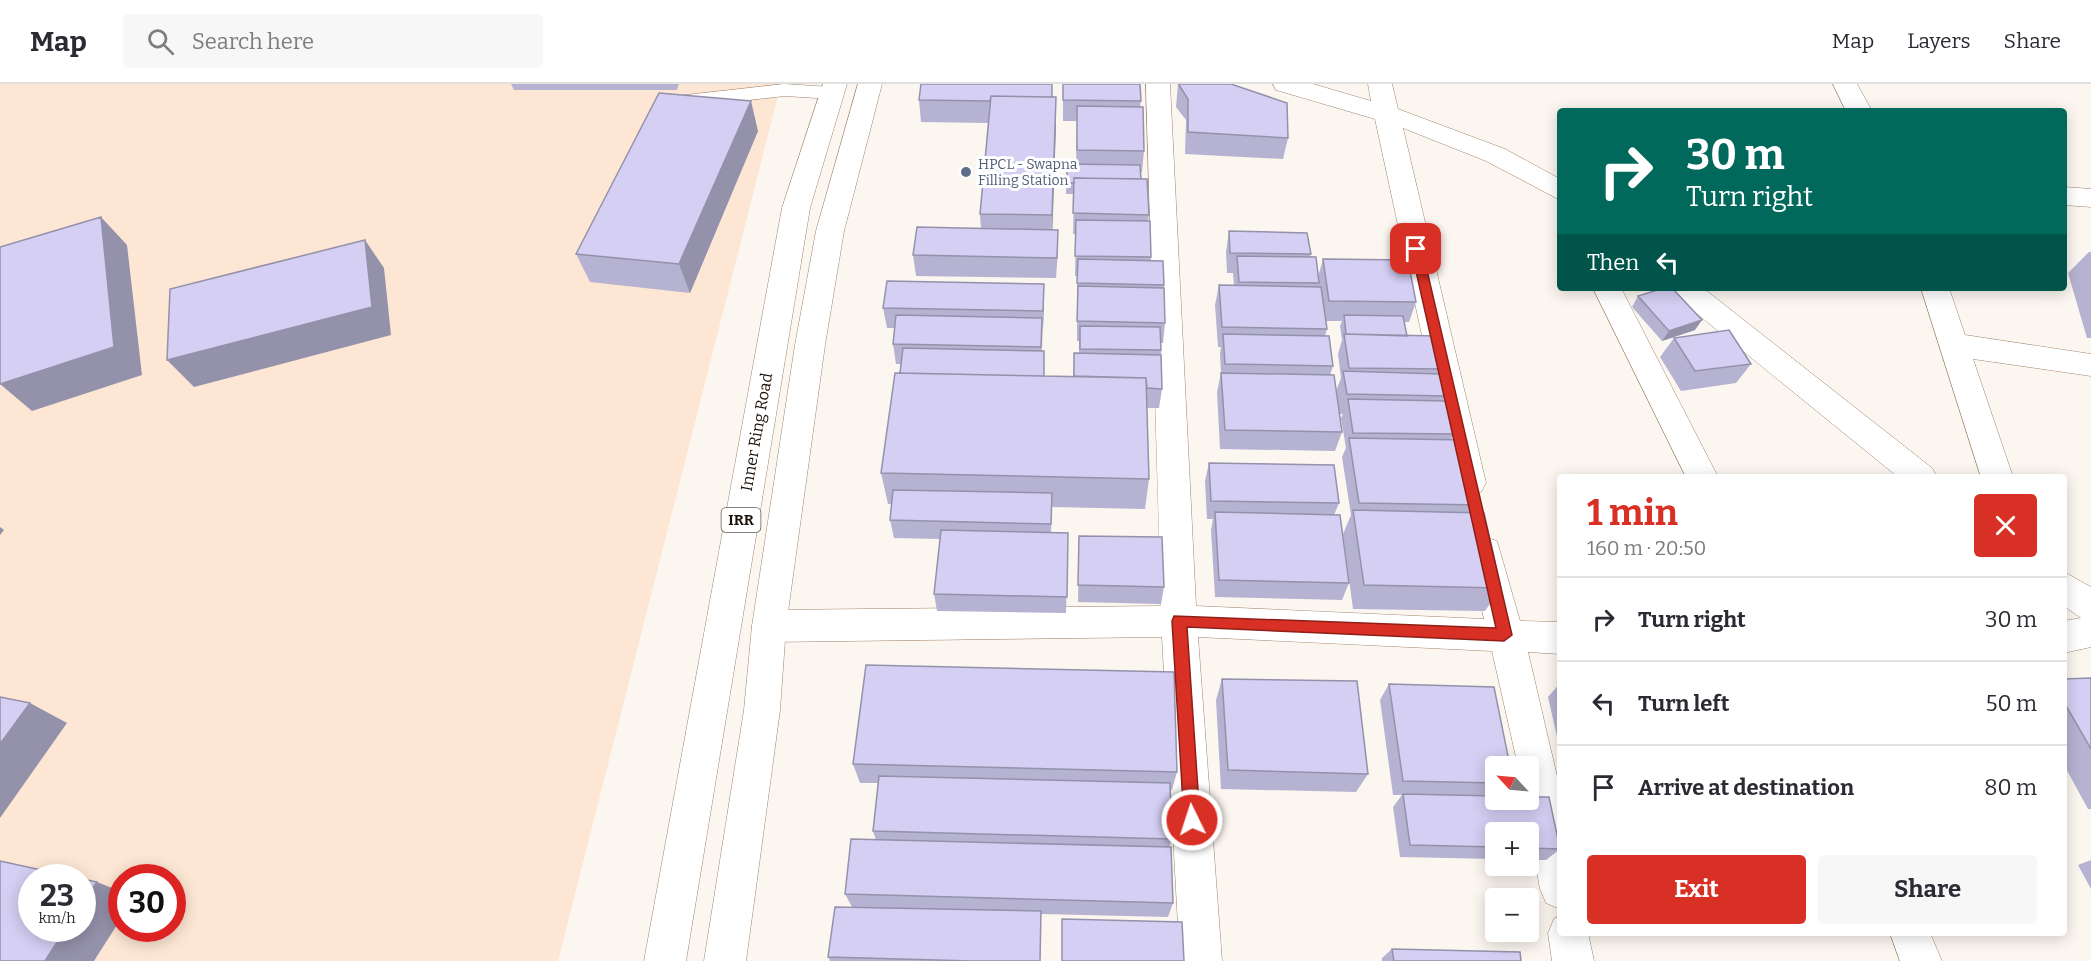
<!DOCTYPE html>
<html lang="en">
<head>
<meta charset="utf-8">
<style>
  :root { --surface:#fff; --page:#f7f7f7; --text:#2b2b33; --muted:#7c7c81; --line:#e1e1e2; --accent:#d93025 }
  body { margin:0; font-family:Bitter,serif; background:var(--page); color:var(--text); height:100vh; display:flex; flex-direction:column; font-size:22px; white-space:nowrap }
  * { box-sizing:border-box; margin:0 }
  p { font-size:20px; color:var(--muted) }
  .icon { flex:none; width:33px; height:33px; fill:none; stroke:currentColor; stroke-width:2; stroke-linecap:round; stroke-linejoin:round }
  .map { position:relative; flex:1; overflow:hidden }
  .details { position:absolute; left:1557px; top:390px; width:510px; height:462px; display:flex; flex-direction:column; background:var(--surface); border-radius:6px; box-shadow:0 3px 15px #0003 }
  .details>* { flex:none }
  .guide { position:absolute; left:1557px; top:24px; width:510px; height:183px; border-radius:6px; box-shadow:0 3px 15px #0003; background:#00695c; color:#fff; overflow:hidden }
  .needle { width:39px; rotate:296deg }
  .tools { position:absolute; left:1485px; top:672px; display:grid; gap:12px }
  .tools a { display:grid; place-items:center; width:54px; height:54px; border-radius:6px; background:var(--surface); box-shadow:0 3px 15px #0003; font-size:30px }
  .speed { position:absolute; left:18px; top:780px; display:flex; gap:12px; font-size:30px; font-weight:700; text-align:center }
  .speed>* { display:grid; place-content:center; width:78px; height:78px; border-radius:50%; background:var(--surface); box-shadow:0 3px 15px #0003; line-height:1 }
  .speed small { font-size:15px; font-weight:400 }
  .speed .limit { border:9px solid #d22; background:#fff; color:#111 }
  .pin { position:absolute; display:grid; place-items:center; width:51px; height:51px; color:#fff; margin:-26px; border-radius:12px; box-shadow:0 3px 9px #0006 }
  .me { position:absolute; width:66px; margin:-33px; rotate:356deg; stroke-linejoin:round; filter:drop-shadow(0 0 4px #0008) }
  .turn { display:flex; align-items:center; gap:21px; height:126px; padding:0 30px; font-size:27px }
  .turn .icon { width:78px; height:78px; stroke-width:2.5 }
  .turn b { display:block; font-size:42px; line-height:51px }
  .then { display:flex; align-items:center; height:57px; padding:0 30px; background:#0003; gap:12px; font-size:22px }
  .round { display:grid; place-items:center; flex:none; width:63px; height:63px; border-radius:6px; background:var(--page) }
  .summary { display:flex; align-items:center; justify-content:space-between; height:102px; padding:0 30px }
  h1 { font-size:36px; font-weight:700; line-height:45px; color:var(--accent) }
  .cta { display:flex; gap:12px; margin-top:auto; padding:12px 30px }
  .cta a { flex:1; height:69px; border-radius:6px; background:var(--accent); color:#fff; font-size:24px; font-weight:700; line-height:69px; text-align:center }
  .cta a+a { background:var(--page); color:var(--text) }
  ul { padding:0; list-style:none }
  li { display:flex; align-items:center; gap:18px; height:84px; padding:0 30px; border-top:2px solid var(--line) }
  li div { flex:1 }
  li b { display:block; font-size:22px }
  li em { font-style:normal }
  header { display:flex; align-items:center; gap:36px; box-sizing:border-box; height:84px; padding:0 30px; background:var(--surface); border-bottom:2px solid var(--line) }
  header strong { font-size:28px }
  nav { display:flex; gap:33px; margin-inline-start:auto; font-size:21px }
  .search { width:420px; height:54px; background:var(--page); display:flex; align-items:center; gap:15px; box-sizing:border-box; padding:0 21px; border-radius:6px; color:var(--muted); font-size:22px }
  .map>svg:first-child { display:block }
  .built { fill:#fde7d4; fill-rule:evenodd }
  .lines { fill:none; stroke-linecap:round; stroke-linejoin:round }
  .lane-casing { stroke:#a0846b; stroke-width:1 }
  .street-casing { stroke:#a0846b; stroke-width:1 }
  .primary-casing { stroke:#a0846b; stroke-width:1 }
  .lane { fill:#fff; fill-rule:evenodd }
  .street { fill:#fff; fill-rule:evenodd }
  .primary { fill:#fff; fill-rule:evenodd }
  .wall { fill:#b6b2d1 }
  .shaded-wall { fill:#9491aa }
  .building { fill:#d4cff3; stroke:#9491aa; stroke-width:1.5 }
  .route { fill:#d93025; stroke:#8d1f18; stroke-width:1.5 }
  .service-dot { fill:#5c6f8a; stroke:#fff; stroke-width:2 }
  .labels { text-anchor:middle; stroke-width:6; stroke-linejoin:round; paint-order:stroke }
  .far-service-label { font-size:14px; fill:#4e5e75; stroke:#fff; text-anchor:start }
  .shield { fill:#fff; stroke:#605852; stroke-width:1.5 }
  .shield-label { font-size:15px; font-weight:bold; fill:#1c1108 }
  .street-label { font-size:16px; fill:#1c1108; stroke:#fff }
</style>
</head>
<body>
<header>
<strong>Map</strong>
<div class="search"><svg class="icon" aria-label="search" viewBox="0 0 24 24"><circle cx="10" cy="10" r="6"/><path d="M15 15l6 6"/></svg>Search here</div>
<nav><a>Map</a><a>Layers</a><a>Share</a></nav>
</header>
<div class="map">
<svg width="2091" height="877" viewBox="0 0 2091 877">
  <rect width="100%" height="100%" fill="#fcf6f0"/>
  <path class="built" d="M0,0H781L558,877H0ZM32,794H82V844H32ZM122,794H172V844H122Z"/>
  <g class="lines">
    <defs>
      <path id="lane" d="M784,0L832,3L839,5L842,9L839,13L832,15L785,12L677,24L670,22L667,18L670,14L677,12Z"/>
      <path id="street" d="M1146,0H1170L1196,522L1484,535L1468,467L1473,457L1485,453L1497,457L1520,537L1560,538V570L1528,568L1560,705V825L1546,819L1540,805L1524,716H1528V682H1518L1492,567L1198,553L1222,877H1180L1162,553L769,558L757,553L752,542L757,531L769,526L1161,522Z
        M1273,0H1313L1371,17L1368,0H1392L1398,25L1505,65L1560,95V116L1486,77L1403,44L1486,399L1481,408L1470,412L1459,408L1454,399L1375,35L1276,6Z
        M1833,0H1857L1872,27H1846Z
        M2064,103L2091,105V123L2064,121Z
        M1593,204H1621L1718,393H1686Z
        M1670,204H1703L1932,384L1937,393H1898L1674,211Z
        M1921,204H1949L1965,251L2091,270V292L1973,275L2013,393H1981Z
        M2064,488L2091,503V563L2064,569V537L2081,534L2064,522Z
        M1560,832V849H1588L1594,877H1552L1548,849L1554,835Z
        M1890,849H1930L1942,877H1900Z"/>
      <path id="primary" d="M823,0H847L810,124L686,877H644L782,124Z
        M858,0H882L844,147L825,261L786,542L780,626L746,877H704L744,626L752,542L795,261L816,147Z"/>
    </defs>
    <use href="#lane" class="lane-casing"/>
    <use href="#street" class="street-casing"/>
    <use href="#primary" class="primary-casing"/>
    <use href="#lane" class="lane"/>
    <use href="#street" class="street"/>
    <use href="#primary" class="primary"/>
  </g>
  <path class="wall" d="M511,0H679L677,6H514Z
    M1063,0L1141,17L1140,23L1144,67L1142,88H1141V95L1149,131L1148,137L1150,177L1164,201L1165,239L1163,259H1161L1162,305L1159,324H1147L1149,395L1145,425L1052,423L1051,449H1068L1066,529L937,527L934,510L940,455L894,454L890,436L892,420H888L881,389L901,280H896L893,260L895,244H887L883,224L1044,200L1042,266L1044,292H1073L1074,269H1079V257H1077V192H1075L1076,150H1073L1074,110H1066L1067,80H1076L1077,37H1063Z
    M1178,0H1231L1288,54L1283,75L1185,70L1186,36L1176,23Z
    M1056,13L1052,146L1058,167L1056,194L916,192L913,171L981,145L980,130L988,39L921,38L919,16Z
    M758,47L690,209L590,198L576,170Z
    M1229,147L1311,170L1310,173L1318,193L1323,175L1416,218L1409,238H1404L1407,252L1443,285L1441,290L1445,312L1443,317L1454,350L1451,356L1481,421L1476,429L1501,504L1485,527L1353,525L1343,450L1351,431L1342,373L1346,364L1341,334L1343,330H1340L1336,307L1341,294L1338,270L1342,256L1340,242L1342,237H1326L1327,245L1325,252L1333,282L1330,291L1342,348L1335,367L1220,365L1217,308L1221,289L1220,270L1221,263H1218L1215,221L1219,201L1234,202L1233,189H1227L1226,168Z
    M2089,168H2091V254H2087L2068,189Z
    M1638,212L1695,246L1662,257L1632,223Z
    M1674,254L1751,280L1736,299L1681,307L1660,273Z
    M1209,379L1339,419L1334,431L1349,499L1342,516L1215,513L1211,446L1213,435H1207L1205,397Z
    M1079,452L1164,503L1161,520L1078,518Z
    M2091,594V725H2088L2064,681V595Z
    M1222,595L1368,690L1356,708L1221,705L1216,616Z
    M1560,599V666L1548,613Z
    M1389,600L1496,682V716L1560,765L1546,776H1528V748H1496V775L1400,773L1393,723L1402,711H1393L1380,616Z
    M853,680L1177,688L1172,706H1170L1172,755L1169,763L1173,819L1168,833L1041,830L1040,877H830L828,873L852,823L845,810L876,756L873,747L878,699H860Z
    M2091,776V805L2078,781Z
    M1392,865L1521,877H1382V874Z"/>
  <path class="shaded-wall" d="M1056,13V43L1052,159V131Z
    M751,17L758,47L690,209L679,180Z
    M101,133L127,161L142,291L32,327L0,300Z
    M365,156L384,184L391,251L194,303L167,276Z
    M1044,200V220L1043,247V227Z
    M1702,236L1695,246L1662,257L1669,247Z
    M0,443L4,446L0,451Z
    M30,619L67,639L0,734V660Z
    M97,798L122,808V833L94,877H45L66,844H82V819Z"/>
  <path class="building" d="M921,0H1052V13L991,12L990,17L919,16Z
    M1063,0H1140L1141,17L1063,16Z
    M1179,0H1231L1287,19L1288,54L1188,48V15L1179,1Z
    M659,9L751,17L679,180L576,170Z
    M991,12L1056,13L1052,131L980,130Z
    M1077,22L1143,23L1144,67L1077,66Z
    M1067,80L1140,81L1141,95L1074,94V99H1067Z
    M1074,94L1147,95L1149,131L1073,129Z
    M101,133L114,263L0,300V163Z
    M1076,136L1150,137L1151,173L1075,172Z
    M917,143L1058,146L1057,174L913,171Z
    M1229,147L1307,149L1311,170L1230,169Z
    M365,156L372,223L167,276L170,205Z
    M1237,172L1316,173L1319,199L1239,198Z
    M1078,175L1163,177L1164,201L1077,199Z
    M1323,175L1408,176L1416,218L1329,217Z
    M887,197L1044,200L1043,227L883,224Z
    M1219,201L1321,203L1327,245L1222,243Z
    M1078,202L1164,204L1165,239L1077,237Z
    M1664,204H1672L1702,236L1669,247L1638,212Z
    M896,231L1042,234L1041,263L893,260Z
    M1344,231L1403,232L1407,252L1346,250Z
    M1080,242L1160,243L1161,266L1080,265Z
    M1729,246L1751,280L1695,287L1674,254Z
    M1223,250L1329,252L1333,282L1225,280Z
    M1344,250L1436,252L1443,285L1349,284Z
    M903,264L1044,267V292L900,289Z
    M1074,269L1161,271L1162,305L1147,304L1146,294L1074,292Z
    M1343,287L1440,290L1445,312L1347,310Z
    M895,289L1146,294L1149,395L881,389Z
    M1221,289L1334,291L1342,348L1225,346Z
    M1348,315L1446,317L1454,350L1353,349Z
    M1349,354L1466,356L1481,421L1359,419Z
    M1209,379L1334,381L1339,419L1211,417Z
    M893,406L1052,409L1051,440L890,436Z
    M1353,426L1484,429L1501,504L1364,501Z
    M1215,428L1340,431L1349,499L1219,496Z
    M941,446L1068,449L1067,513L934,510Z
    M1079,452L1162,453L1164,503L1078,501Z
    M866,581L1174,588L1177,688L853,680Z
    M2091,594V665L2064,618V595Z
    M1222,595L1357,597L1368,690L1228,686Z
    M1389,600L1494,603L1510,682H1496V699L1403,697Z
    M0,613L30,619L0,660Z
    M879,692L1170,699L1172,755L873,747Z
    M1403,710L1496,712V716H1528V713H1549L1560,765L1528,764V748H1496V763L1410,761Z
    M851,755L1171,763L1173,819L845,810Z
    M0,777L78,794H32V844H66L45,877H0Z
    M82,795L97,798L82,819Z
    M835,823L1041,827L1040,877H972L828,873Z
    M1062,835L1182,838L1184,877H1062Z
    M1392,865L1520,868L1521,877H1394Z"/>
  <path class="route" d="M1416,161L1422,165L1512,551L1504,557L1187,543L1200,736L1198,742L1192,744L1186,742L1184,736L1172,537L1174,532L1496,544L1411,165Z"/>
  <circle class="service-dot" cx="966" cy="88" r="6"/>
  <g class="labels">
    <g class="far-service-label">
      <text x="978" y="85">HPCL - Swapna<tspan x="978" dy="16">Filling Station</tspan></text>
    </g>
    <rect class="shield" x="721.5" y="424" width="39" height="24" rx="4.5"/>
    <g class="shield-label">
      <text x="741" y="441">IRR</text>
    </g>
    <g class="street-label">
      <text transform="translate(756 348) rotate(-80)" y="6">Inner Ring Road</text>
    </g>
  </g>
</svg>
<div class="tools">
<a><svg class="needle" viewBox="-14 -14 28 28"><path d="M0-13l5 13h-10z" fill="#e53935"/><path d="M0 13l5-13h-10z" fill="#7c7c81"/></svg></a>
<a>+</a>
<a>−</a>
</div>
<div class="speed"><div>23<small>km/h</small></div><div class="limit">30</div></div>
<div class="pin" style="left:1416px;top:165px;background:#d93025"><svg class="icon" aria-label="arrive" viewBox="0 0 24 24"><path d="M6 21V4h12l-3 4 3 4H6"/></svg></div>
<svg class="me" style="left:1192px;top:736px" viewBox="-20 -20 40 40"><circle r="17" fill="#d93025" stroke="#fff" stroke-width="3"/><path d="M0-11L8 9 0 5-8 9z" fill="#fff"/></svg>
<div class="guide">
<div class="turn"><svg class="icon" aria-label="right" viewBox="0 0 24 24"><path d="M7 20v-9h11M14 6l5 5-5 5"/></svg><div><b>30 m</b>Turn right</div></div>
<div class="then">Then<svg class="icon" aria-label="left" viewBox="0 0 24 24"><path d="M17 20v-9H6M10 6l-5 5 5 5"/></svg></div>
</div>
<section class="details">
<div class="summary"><div><h1>1 min</h1><p>160 m · 20:50</p></div><a class="round" style="background:#d93025;color:#fff"><svg class="icon" aria-label="close" viewBox="0 0 24 24"><path d="M6 6l12 12M18 6L6 18"/></svg></a></div>
<ul>
<li><svg class="icon" aria-label="right" viewBox="0 0 24 24"><path d="M7 20v-9h11M14 6l5 5-5 5"/></svg><div><b>Turn right</b></div><em>30 m</em></li>
<li><svg class="icon" aria-label="left" viewBox="0 0 24 24"><path d="M17 20v-9H6M10 6l-5 5 5 5"/></svg><div><b>Turn left</b></div><em>50 m</em></li>
<li><svg class="icon" aria-label="arrive" viewBox="0 0 24 24"><path d="M6 21V4h12l-3 4 3 4H6"/></svg><div><b>Arrive at destination</b></div><em>80 m</em></li>
</ul>
<div class="cta"><a>Exit</a><a>Share</a></div>
</section>
</div>
</body>
</html>
